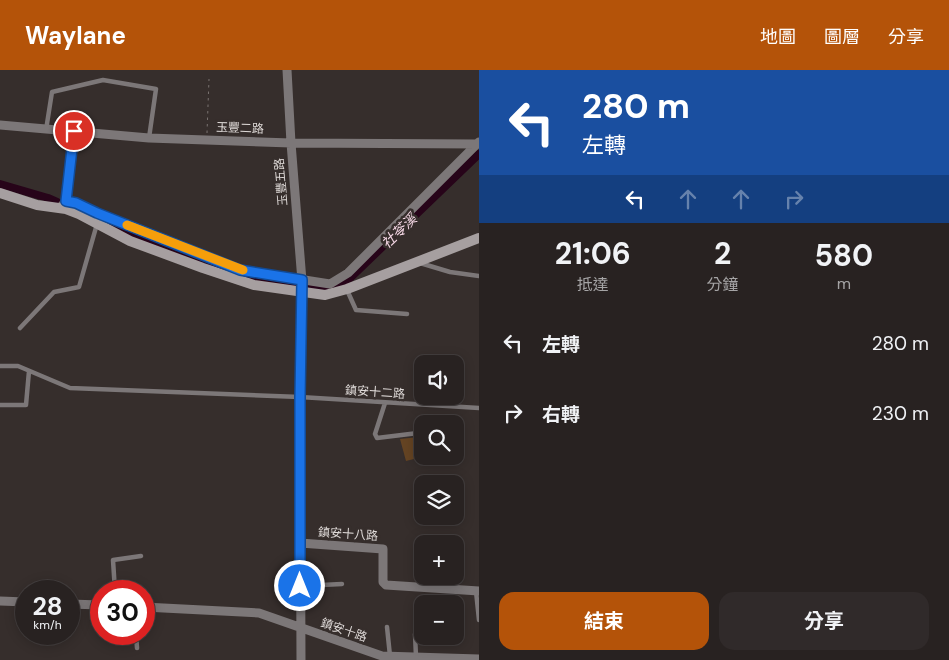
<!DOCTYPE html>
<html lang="zh-TW">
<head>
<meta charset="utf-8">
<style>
  :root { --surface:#282221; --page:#302a2a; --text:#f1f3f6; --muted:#a5a4a5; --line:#443f3f; --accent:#b45309 }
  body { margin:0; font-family:"DM Sans","Noto Sans TC",sans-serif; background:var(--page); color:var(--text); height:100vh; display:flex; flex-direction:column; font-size:19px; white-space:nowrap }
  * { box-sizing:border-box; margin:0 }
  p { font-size:16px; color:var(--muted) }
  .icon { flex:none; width:28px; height:28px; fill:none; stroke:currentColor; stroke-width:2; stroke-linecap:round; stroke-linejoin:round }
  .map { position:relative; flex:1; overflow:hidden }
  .panel { display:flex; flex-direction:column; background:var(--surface); width:470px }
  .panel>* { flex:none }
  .hud { background:#1a4fa0; color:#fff; overflow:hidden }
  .fabs { position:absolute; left:414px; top:285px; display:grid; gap:10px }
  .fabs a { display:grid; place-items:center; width:50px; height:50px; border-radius:10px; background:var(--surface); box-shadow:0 2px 12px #0003,0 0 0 1px var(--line); font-size:25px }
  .speed { position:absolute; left:15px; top:510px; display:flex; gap:10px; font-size:25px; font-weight:700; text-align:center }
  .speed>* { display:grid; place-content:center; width:65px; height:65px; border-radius:50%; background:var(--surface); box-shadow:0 2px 12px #0003,0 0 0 1px var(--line); line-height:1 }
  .speed small { font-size:12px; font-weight:400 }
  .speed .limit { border:8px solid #d22; background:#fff; color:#111 }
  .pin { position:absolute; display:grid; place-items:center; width:42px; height:42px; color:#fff; margin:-21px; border:2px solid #fff; border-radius:50%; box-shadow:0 1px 5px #0007 }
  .me { position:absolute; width:55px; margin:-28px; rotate:0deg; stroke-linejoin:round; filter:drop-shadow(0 0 4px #0008) }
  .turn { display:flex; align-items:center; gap:18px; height:105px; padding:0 20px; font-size:22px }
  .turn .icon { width:65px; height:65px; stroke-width:2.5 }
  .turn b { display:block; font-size:35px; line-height:42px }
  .lanes { display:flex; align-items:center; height:48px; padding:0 20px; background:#0003; justify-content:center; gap:25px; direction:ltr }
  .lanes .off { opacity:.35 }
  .eta { display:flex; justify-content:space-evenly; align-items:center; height:85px; text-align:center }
  .eta b { font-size:30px; font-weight:700; line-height:35px }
  .action { display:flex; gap:10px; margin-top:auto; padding:10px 20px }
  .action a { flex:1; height:58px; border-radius:15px; background:var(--accent); color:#fff; font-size:20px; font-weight:700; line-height:58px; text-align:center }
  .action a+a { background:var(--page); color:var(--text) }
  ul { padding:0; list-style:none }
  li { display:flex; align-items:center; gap:15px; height:70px; padding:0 20px }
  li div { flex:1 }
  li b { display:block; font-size:19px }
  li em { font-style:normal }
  header { display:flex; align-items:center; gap:30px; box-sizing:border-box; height:70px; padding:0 25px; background:var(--accent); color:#fff }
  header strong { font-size:24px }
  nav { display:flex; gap:28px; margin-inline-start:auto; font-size:18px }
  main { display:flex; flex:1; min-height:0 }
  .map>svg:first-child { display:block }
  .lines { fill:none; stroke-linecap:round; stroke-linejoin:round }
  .canal { stroke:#270419; stroke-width:8 }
  .building { fill:#654423 }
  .path { stroke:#797270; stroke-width:1; stroke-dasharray:2.5 4; stroke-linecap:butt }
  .lane { stroke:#7c7778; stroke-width:4.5 }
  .street { stroke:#7c7778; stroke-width:9 }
  .secondary { stroke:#a69fa0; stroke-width:10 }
  .route-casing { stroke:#114b97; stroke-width:12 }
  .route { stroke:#1a73e8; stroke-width:9 }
  .slow { stroke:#f59e0b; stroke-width:9 }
  .labels { text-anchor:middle; stroke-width:5; stroke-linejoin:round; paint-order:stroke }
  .street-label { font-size:12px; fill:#dfdad8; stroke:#362e2c }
  .water-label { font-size:14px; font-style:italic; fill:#f5d7e5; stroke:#362e2c }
</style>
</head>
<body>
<header>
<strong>Waylane</strong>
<nav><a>地圖</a><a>圖層</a><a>分享</a></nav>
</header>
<main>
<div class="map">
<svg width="479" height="590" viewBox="0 0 479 590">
  <rect width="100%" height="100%" fill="#362e2c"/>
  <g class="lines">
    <path class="canal" d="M0,114L48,128L57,132
      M112,156L218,196
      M234,201L253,208L296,215
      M308,217C324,219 336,216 350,208L479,84"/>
  </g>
  <path class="building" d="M422,361V387L406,391L400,369L419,367L421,365Z"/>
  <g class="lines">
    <path class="path" d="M207,63L209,9"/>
    <path class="lane" d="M46,60L52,22L103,10L156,19L149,68
      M66,131L74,61
      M420,193L450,202L479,206
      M347,220L356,240L407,244
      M20,258L54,222L79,217L97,154
      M0,296H18L70,318L300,327L479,338
      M385,333L375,364L377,368L418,363
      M0,335H26L29,301
      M301,516L342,514
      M115,521L113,490L141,486
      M476,521L479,550
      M387,557L390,586
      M136,564L137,578
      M415,564L416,587"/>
    <path class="street" d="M287,0L291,73L302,211L300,327L301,590
      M0,55L149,68L291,73L479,74
      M60,138L66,131L76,133L97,143L240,200L330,214L348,203L479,72
      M300,473L383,479V512L386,515L479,521
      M0,531L26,532
      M69,534L101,535
      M144,537L259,543L382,586L479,589"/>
    <path class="secondary" d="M0,123L37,135L66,139L79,144L130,171L203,198L254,215L325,225L347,219L479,168"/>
  </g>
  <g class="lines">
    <defs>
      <path id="route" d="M74,61L66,131L76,133L97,143L240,200L302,210L300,327V516"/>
    </defs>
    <use href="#route" class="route-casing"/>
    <use href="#route" class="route"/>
    <path class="slow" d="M127,155L243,200"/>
  </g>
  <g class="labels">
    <g class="street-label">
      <text transform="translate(240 58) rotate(2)" y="4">玉豐二路</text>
      <text transform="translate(281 112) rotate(-95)" y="4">玉豐五路</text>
      <text transform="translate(375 322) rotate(4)" y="4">鎮安十二路</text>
      <text transform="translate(348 464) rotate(4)" y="4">鎮安十八路</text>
      <text transform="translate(344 560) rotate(19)" y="4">鎮安十路</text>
    </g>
    <g class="water-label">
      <text transform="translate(399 161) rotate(-44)" y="5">社苓溪</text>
    </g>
  </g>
</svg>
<div class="fabs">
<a><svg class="icon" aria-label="sound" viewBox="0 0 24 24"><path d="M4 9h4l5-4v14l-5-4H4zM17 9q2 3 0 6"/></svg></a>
<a><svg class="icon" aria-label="search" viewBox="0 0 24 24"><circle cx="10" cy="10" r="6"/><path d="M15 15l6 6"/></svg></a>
<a><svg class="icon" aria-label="layers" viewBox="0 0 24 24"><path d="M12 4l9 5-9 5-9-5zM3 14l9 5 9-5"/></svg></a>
<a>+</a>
<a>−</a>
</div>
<div class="speed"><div>28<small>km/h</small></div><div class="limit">30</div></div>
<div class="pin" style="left:74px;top:61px;background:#d93025"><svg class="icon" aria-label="arrive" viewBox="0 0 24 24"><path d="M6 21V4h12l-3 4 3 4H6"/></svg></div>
<svg class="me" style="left:300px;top:516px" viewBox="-20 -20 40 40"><circle r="17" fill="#1a73e8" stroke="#fff" stroke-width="3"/><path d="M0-11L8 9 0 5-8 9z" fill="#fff"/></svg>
</div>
<section class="panel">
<div class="hud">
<div class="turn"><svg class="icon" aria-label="left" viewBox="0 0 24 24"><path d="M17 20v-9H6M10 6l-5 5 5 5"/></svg><div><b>280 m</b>左轉</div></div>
<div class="lanes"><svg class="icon" aria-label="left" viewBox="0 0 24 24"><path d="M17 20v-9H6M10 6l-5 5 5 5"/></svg><svg class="icon off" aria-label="ahead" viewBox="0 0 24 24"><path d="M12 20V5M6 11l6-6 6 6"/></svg><svg class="icon off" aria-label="ahead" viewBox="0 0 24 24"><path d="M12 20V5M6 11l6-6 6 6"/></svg><svg class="icon off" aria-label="right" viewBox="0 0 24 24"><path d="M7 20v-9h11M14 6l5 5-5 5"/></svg></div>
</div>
<div class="eta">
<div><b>21:06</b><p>抵達</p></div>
<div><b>2</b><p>分鐘</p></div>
<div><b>580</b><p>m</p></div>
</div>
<ul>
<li><svg class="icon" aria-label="left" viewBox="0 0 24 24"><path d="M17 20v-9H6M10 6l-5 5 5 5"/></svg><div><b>左轉</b></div><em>280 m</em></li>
<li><svg class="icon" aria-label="right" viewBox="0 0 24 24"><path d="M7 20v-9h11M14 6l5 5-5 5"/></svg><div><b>右轉</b></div><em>230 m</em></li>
</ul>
<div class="action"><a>結束</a><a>分享</a></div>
</section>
</main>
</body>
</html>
